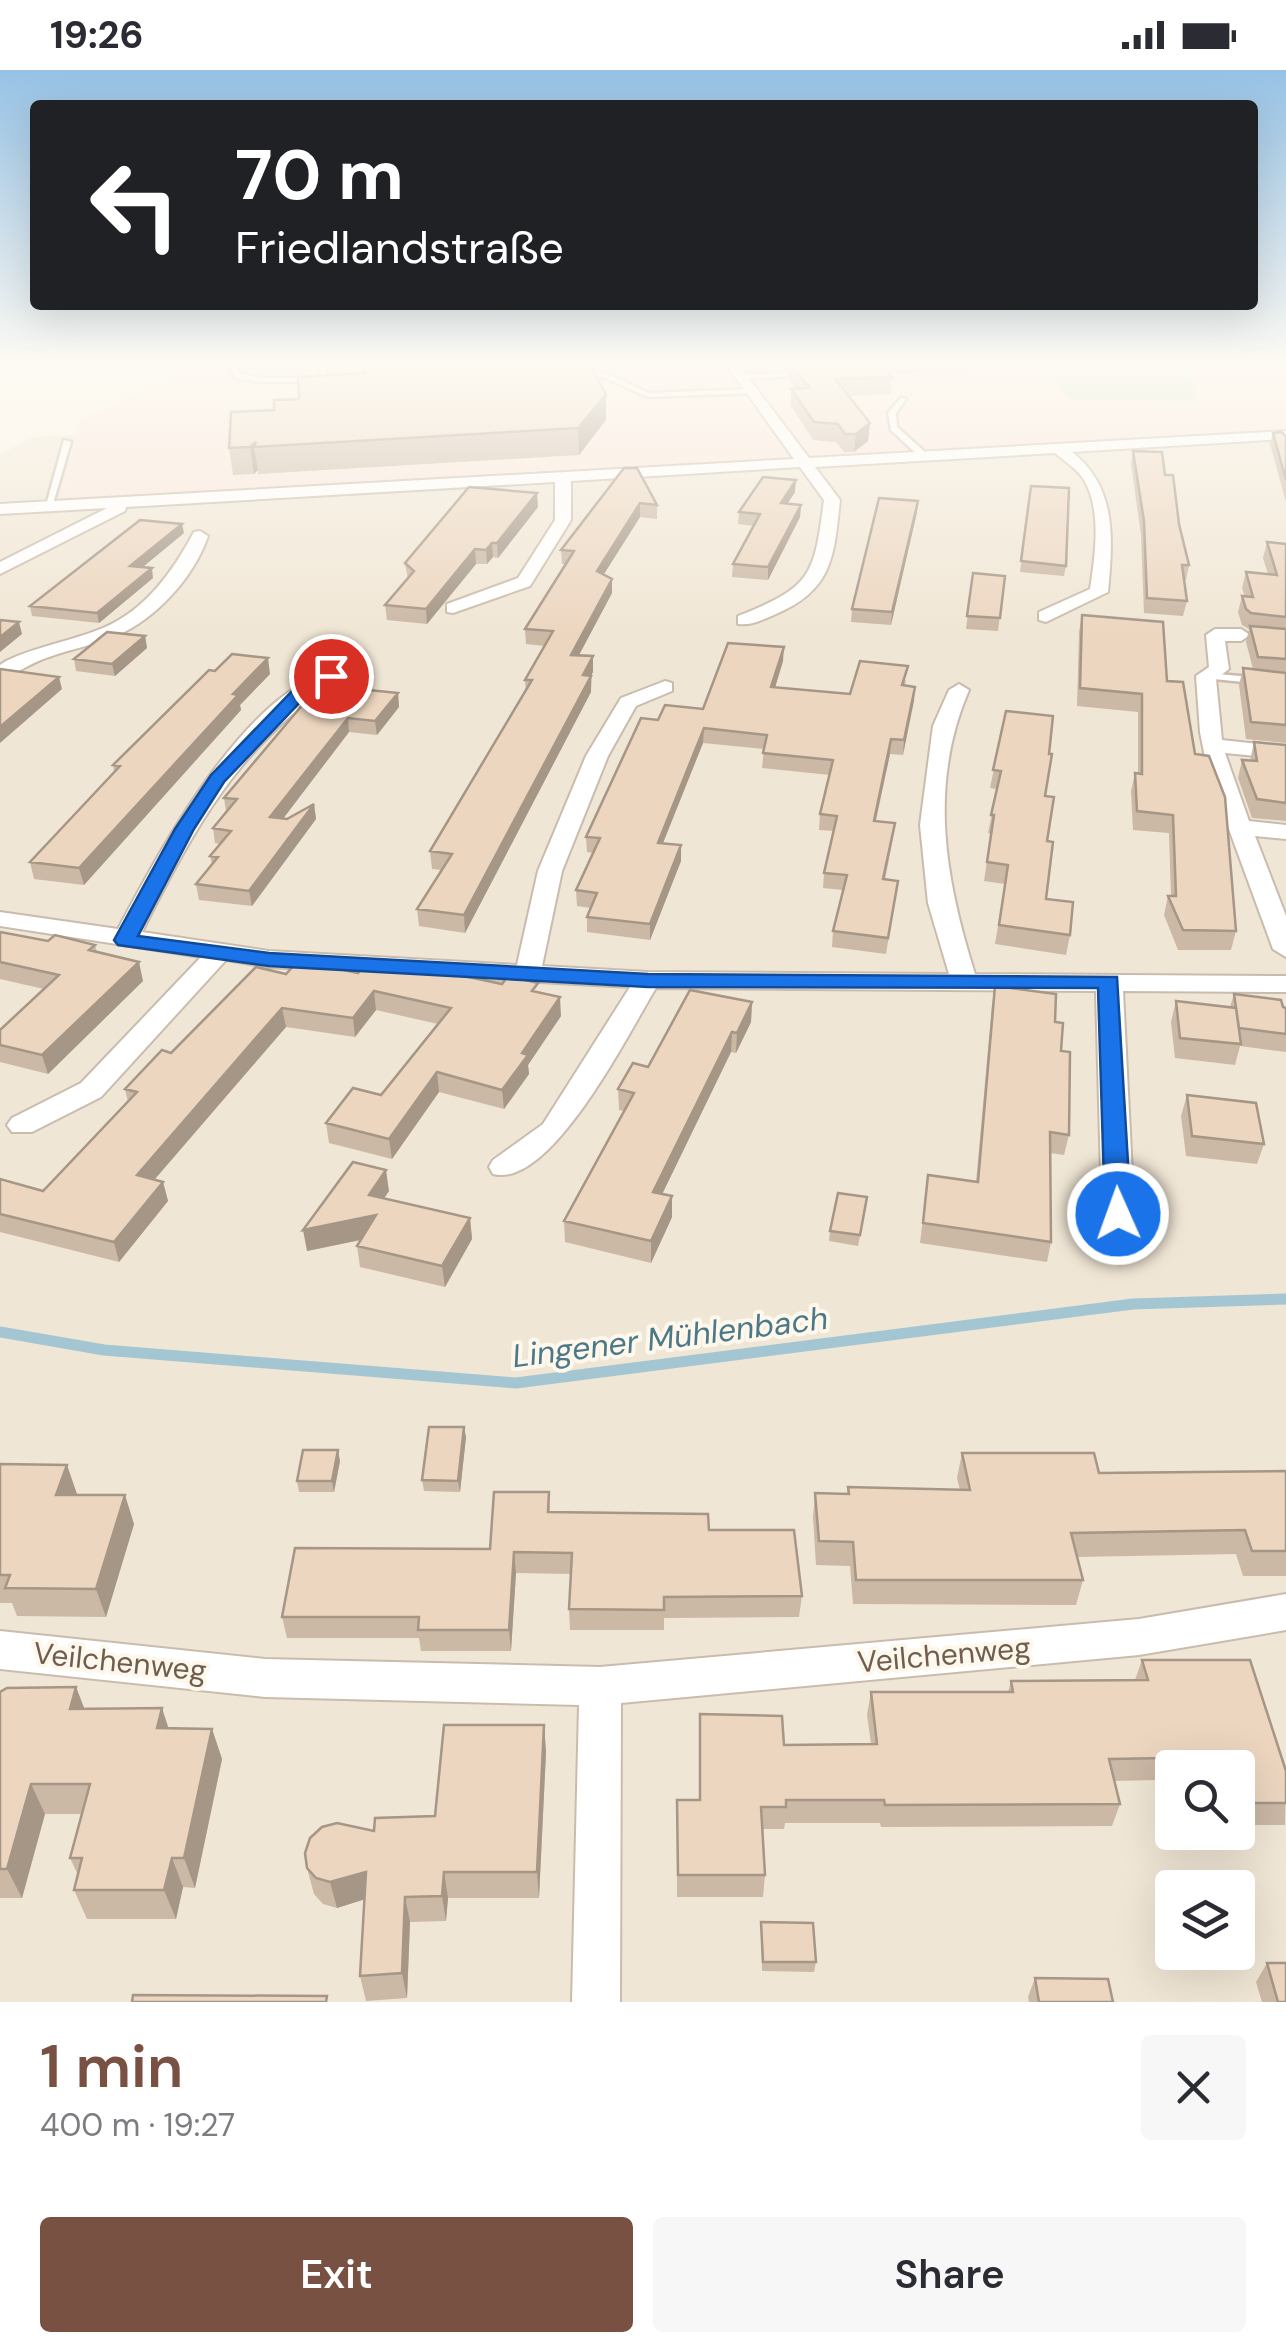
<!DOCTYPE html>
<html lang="en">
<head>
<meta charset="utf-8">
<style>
  :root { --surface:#fff; --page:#f7f7f7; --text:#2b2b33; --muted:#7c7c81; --accent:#785143 }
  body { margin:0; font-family:"DM Sans",sans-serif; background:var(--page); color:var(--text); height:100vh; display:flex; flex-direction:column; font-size:38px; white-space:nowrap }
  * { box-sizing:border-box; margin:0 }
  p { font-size:32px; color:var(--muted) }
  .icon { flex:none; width:55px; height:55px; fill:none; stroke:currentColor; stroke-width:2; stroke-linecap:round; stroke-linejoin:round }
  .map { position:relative; height:1932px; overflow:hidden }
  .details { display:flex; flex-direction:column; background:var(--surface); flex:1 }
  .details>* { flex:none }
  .banner { position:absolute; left:30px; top:30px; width:1228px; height:210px; border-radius:10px; box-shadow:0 10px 40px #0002; background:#202124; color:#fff; overflow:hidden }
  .fabs { position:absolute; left:1155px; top:1680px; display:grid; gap:20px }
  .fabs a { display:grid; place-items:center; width:100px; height:100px; border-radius:10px; background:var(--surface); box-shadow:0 10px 40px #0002; font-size:50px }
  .pin { position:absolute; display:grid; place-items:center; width:85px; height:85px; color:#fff; margin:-42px; border:5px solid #fff; border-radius:50%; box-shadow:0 2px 10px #0007 }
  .me { position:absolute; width:110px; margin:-55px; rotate:358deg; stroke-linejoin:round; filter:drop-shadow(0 0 8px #0008) }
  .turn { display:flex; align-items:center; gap:35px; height:210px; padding:0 40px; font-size:45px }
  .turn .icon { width:130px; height:130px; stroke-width:2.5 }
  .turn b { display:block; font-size:70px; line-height:85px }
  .round { display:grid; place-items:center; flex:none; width:105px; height:105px; border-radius:10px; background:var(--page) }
  .summary { display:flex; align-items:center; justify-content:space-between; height:170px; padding:0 40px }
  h1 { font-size:60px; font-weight:600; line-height:75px; color:var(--accent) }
  .action { display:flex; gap:20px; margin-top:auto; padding:20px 40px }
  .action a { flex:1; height:115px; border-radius:10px; background:var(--accent); color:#fff; font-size:40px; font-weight:600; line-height:115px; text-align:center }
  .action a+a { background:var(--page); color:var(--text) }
  .status { display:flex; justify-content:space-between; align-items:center; height:70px; padding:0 50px; background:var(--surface); direction:ltr }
  .status svg { height:28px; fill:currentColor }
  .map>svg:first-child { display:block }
  .residential { fill:#f0e6d5; fill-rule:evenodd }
  .commercial { fill:#f9e6da }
  .green { fill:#cfe6c5 }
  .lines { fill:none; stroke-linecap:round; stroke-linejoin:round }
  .stream { stroke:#a3c6d2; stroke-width:11 }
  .lane-casing { stroke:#cabcad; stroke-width:5 }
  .street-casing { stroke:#cabcad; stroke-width:4 }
  .lane { fill:#fff; fill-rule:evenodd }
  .street { fill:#fff; fill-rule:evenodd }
  .wall { fill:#cbb8a5 }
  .shaded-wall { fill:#a59686 }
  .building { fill:#ecd6c0; stroke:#a59686; stroke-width:2.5 }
  .route { fill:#1a73e8; stroke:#114b97; stroke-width:2.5 }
  .labels { text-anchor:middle; stroke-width:8; stroke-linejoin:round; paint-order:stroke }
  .near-street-label { font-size:30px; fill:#705d4d; stroke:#fdf8eb }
  .near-water-label { font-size:32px; font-style:italic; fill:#4c7888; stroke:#fdf8eb }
</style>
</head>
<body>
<div class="status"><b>19:26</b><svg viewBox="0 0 49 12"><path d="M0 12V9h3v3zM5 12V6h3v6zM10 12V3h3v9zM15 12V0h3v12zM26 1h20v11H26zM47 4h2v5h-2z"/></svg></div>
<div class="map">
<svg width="1286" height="1932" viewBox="0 0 1286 1932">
  <rect width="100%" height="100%" fill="#faf4e5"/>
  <path class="residential" d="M75,365L59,431L0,435V384L34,367Z
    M1286,368V1932H0V442ZM1172,1698H1238V1762H1172ZM1172,1818H1238V1882H1172Z"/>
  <path class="commercial" d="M207,294H1033L1072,330L1196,331L1186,294H1286V367L58,436L79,349Z"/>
  <path class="green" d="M1033,294H1186L1197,331L1072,330Z"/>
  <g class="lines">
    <path class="stream" d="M0,1262L104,1280L516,1313L1133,1234L1286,1229"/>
    <defs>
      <path id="lane" d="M237,294H244L238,299L240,304L261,308H312L315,310L312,312H261L237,308L234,306L231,298Z
        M321,294H327L325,309L322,311L319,309Z
        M954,294L969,295L966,297L867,302L864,300L867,298Z
        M578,298L605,303L649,323L753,319L756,321L753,323L648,327L601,306L576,301Z
        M805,302L807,305L742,309L739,307L742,305Z
        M901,328L906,329L896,343L897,357L926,383V387H920L891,360L888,343Z
        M64,370L71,372L52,437L45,439Z
        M1206,603L1286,610V616L1203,608V604Z"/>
      <path id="street" d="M726,294H738L809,388L1286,361V369L1072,382C1117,417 1113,469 1108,522L1046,552L1039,550V542L1090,519C1095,486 1102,440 1084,410C1078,399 1064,391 1055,383L815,397L840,430C834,486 833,520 776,544C764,549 751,556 738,554V546C812,517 814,506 824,430L800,397L571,411V450L530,516L453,543L447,542V534L518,508L555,450V412L126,437L125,441L0,504V492L107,438L0,444V434L794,389Z
        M200,461L208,466C194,507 156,549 116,566C94,575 71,579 49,587C32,592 17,604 0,609V595L6,591C37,576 72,571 103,558C146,540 173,501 194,462Z
        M1215,559H1241L1250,565L1241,571H1225L1229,599L1216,609L1222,670L1286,677V689L1225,683L1249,751L1286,755V769L1255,766L1286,846V887L1273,879L1208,702L1200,662L1196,606L1209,597L1206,565Z
        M331,601L341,607L338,611C239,673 193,761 142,862L269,881L517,895L538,801L586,686L621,628L665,611L672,613V621L636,636L608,686L562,801L542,896L648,902L949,904L928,833L920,755L933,656L949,620L959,614L969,620C928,715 945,809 975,904L1286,906V922L1123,921L1134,1144L1129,1152L1118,1155L1107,1152L1102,1144L1096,921L656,918C630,960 551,1120 493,1104L489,1097L493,1090L543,1054L630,917L269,897L226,890L101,1027L32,1062H12L7,1055L12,1048L81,1013L201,887L0,856V842L118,859C159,782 241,626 331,601Z
        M1286,1524V1560L1139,1585L621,1633L620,1932H572L579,1635L265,1627L0,1599V1561L265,1589L600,1597L1139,1549Z"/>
    </defs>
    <use href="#lane" class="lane-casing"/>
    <use href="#street" class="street-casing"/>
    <use href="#lane" class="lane"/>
    <use href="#street" class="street"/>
  </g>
  <path class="wall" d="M362,294H589L606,350L579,385L258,404V400L254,404L233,405L229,378L274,340L364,304Z
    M777,294H881L892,307L890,324L848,326L870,353L868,371L854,382H844L836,372L813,370L791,336V319H796L789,310L790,299H781Z
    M1273,363L1286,367V432L1270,374Z
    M1133,381L1165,405L1189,495L1186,510H1184L1187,531L1183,546L1144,543L1141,465L1131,394Z
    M624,398L657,435V449L640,447L604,504L612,509V523L579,585L593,586L591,622L465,863L419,856L417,839L442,800L432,799L430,781L526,622L525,610L545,576L526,574L525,559L566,494H562L561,480Z
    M1031,416L1066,496L1064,506L1020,502Z
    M795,422L787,434L801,435L800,447L768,510L732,507L733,494L754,456L738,454L739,442Z
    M538,437L498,488L493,487L487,494H476L427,554L387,550L385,535L408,509L405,493Z
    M917,442L891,555L851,552L852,539Z
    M184,463L142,497L153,508L99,553L32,546L30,536Z
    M1267,472L1286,474V673L1246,669L1239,615L1243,598L1253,599L1246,572L1249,559L1242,555L1238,542L1242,526L1245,527L1242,518L1246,502L1268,504L1263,488Z
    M973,503L1005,506L998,561L966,559Z
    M1082,545L1167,611L1195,684L1236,861L1231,880H1178L1164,845L1168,826H1171L1169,763L1133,760L1131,721L1135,703H1138V642L1077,636L1079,562Z
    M145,566L147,578L115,606L76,601L74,589Z
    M783,591L775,617L850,624L906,610L905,616L915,617L903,685L890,684L876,751L893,768L885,810L898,811L886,884L832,877L833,861L843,820L823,818L824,803L834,761L819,760L820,744L830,705L762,698L764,679L703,673L663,773L681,775V791L650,870L587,862V847L591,838L577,836L576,820L593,783L587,782L586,767L703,639Z
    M270,604L240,635L241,640L84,815L34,809L30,792L114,702L113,695Z
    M398,623L399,637L377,665L349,662L283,748L287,749L314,734L316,749L252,836L199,830L196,814L212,794L210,786L220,774L215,773L213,758L226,741L224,728L344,637Z
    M1006,641L1045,726L1046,829L1070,865L1066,885L995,874L1005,814L984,811L991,764L988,763L997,719L990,718Z
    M1254,672L1286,675V751L1252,748L1238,708L1242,690L1250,691Z
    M0,862L48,871L95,875L97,882L143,911L48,1004L0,992V960L44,919L0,909Z
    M314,898L539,922L561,946L528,995L529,1004L504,1039L439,1022L392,1089L329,1073L326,1053L381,1025L438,954L376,940L355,967L286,957L155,1109L163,1112L168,1131L119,1192L0,1162V1109L43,1121L128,1032L125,1019L171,983L286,904Z
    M995,916L1055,952L1061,981L1069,1065L1064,1085L1050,1083L1051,1172L1047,1192L920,1173L928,1105L976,1112L992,935Z
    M1234,924L1286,938V982L1240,976L1235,995L1175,988L1171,952L1176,931L1230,937Z
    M752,932L751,952L736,983L731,982L662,1124L672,1126V1147L651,1193L565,1172L564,1151L624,1041L619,1040L618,1019L648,997Z
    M1187,1025L1264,1074L1257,1094L1186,1086L1181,1046Z
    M389,1121L384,1128L470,1148L472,1169L445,1217L360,1197L357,1176L361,1170L307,1181Z
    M866,1137L858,1176L829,1171L830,1161Z
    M466,1367L460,1422L424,1421L422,1410Z
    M962,1383L1099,1403L1286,1401V1506H1243L1236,1484L1077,1487L1083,1510L1076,1535L853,1534L850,1496L816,1495L813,1447L815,1423L847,1424L848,1417L960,1420L957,1408Z
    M340,1391L334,1422H299L297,1411Z
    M0,1394L77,1424L134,1454L106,1547L17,1546L12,1533H0Z
    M549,1422L550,1442L709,1460L802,1526L799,1547L664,1548V1560H570L569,1539L571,1504L516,1503L511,1581H421L419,1568H287L282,1547L490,1479Z
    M1142,1590L1286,1701L1285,1755H1238V1698H1172V1755L1160,1710L1114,1711L1120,1734L1112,1756L881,1757L880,1753H785L784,1759H762L765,1805L763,1827H677V1730H699L700,1644L784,1675L871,1674L867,1645L871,1622H1008L1011,1611L1135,1610Z
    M76,1617L84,1639L168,1658L212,1659L222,1689L195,1818L183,1817L176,1849H87L74,1820L78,1805L70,1788L82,1744H45L22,1828H0V1622Z
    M544,1655L546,1682L539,1828H448L446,1851L410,1852L407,1928L366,1931L360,1906L365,1829L337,1838L323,1834L314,1824L307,1798L374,1761L435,1746Z
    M761,1852L816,1892L814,1902L762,1901Z
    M1267,1893L1286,1932H1262L1256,1912Z
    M1035,1908L1113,1932H1029L1028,1927Z"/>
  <path class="shaded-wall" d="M606,325V350L579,385L578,358Z
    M870,353L868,371L854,382L856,364Z
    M256,372L254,377L258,400L254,404L250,377Z
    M796,410L795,422L780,445L781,433Z
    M537,423L538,437L498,488L497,473Z
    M918,431L917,442L891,555L892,542Z
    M640,433V447L597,515V501Z
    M801,435L800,447L768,510V497Z
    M182,454L184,463L132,506L130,496Z
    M492,473L493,487L487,494L486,480Z
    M475,479L476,494L427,554L426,539Z
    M152,498L153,508L99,553L97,543Z
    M612,509V523L571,600V585Z
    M19,552L22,564L0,582V567Z
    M145,566L147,578L115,606L112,594Z
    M784,577L783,591L771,631V617Z
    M593,586V602L587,614L591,606V622L465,863L464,845Z
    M268,588L270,604L240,635L241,640L84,815L79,798L233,624Z
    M59,607L62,619L0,673V657Z
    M915,617L914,631L903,685L904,670Z
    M398,623L399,637L377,665L375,651Z
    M348,648L349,662L273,762L270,747Z
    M704,658L703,673L657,788L658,773Z
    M891,669L890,684L872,766L874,751Z
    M314,734L316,749L252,836L249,821Z
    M681,775V791L650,870V854Z
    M139,892L143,911L48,1004L42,985Z
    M374,921L376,940L355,967L353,948Z
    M560,927L561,946L528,995L529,1004L504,1039L502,1020L522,983Z
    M752,932L751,952L736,983L737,963Z
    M282,938L286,957L142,1124L137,1105Z
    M732,962L731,982L653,1143V1122Z
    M437,1002L439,1022L392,1089L389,1069Z
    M386,1100L389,1121L372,1146L369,1125Z
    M163,1112L168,1131L119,1192L114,1172Z
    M672,1126V1147L651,1193V1171Z
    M376,1145L379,1166L307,1181L303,1160Z
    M470,1148L472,1169L445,1217L442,1196Z
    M464,1357L466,1367L460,1422L458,1411Z
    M338,1380L340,1391L334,1422L332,1411Z
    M67,1395L77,1424L67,1453L56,1425Z
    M125,1425L134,1454L106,1547L96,1519Z
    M514,1482L516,1503L511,1581L509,1560Z
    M76,1617L88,1648L70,1639Z
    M162,1638L172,1669L157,1658Z
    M544,1655L546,1682L539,1828L537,1802Z
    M212,1659L222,1689L195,1818L184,1788Z
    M31,1714L45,1744L22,1828L7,1799Z
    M172,1788L183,1817L176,1849L164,1820Z
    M366,1802L372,1827L337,1838L330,1812Z
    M444,1802L448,1828L446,1851L442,1826Z
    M405,1827L410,1852L407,1928L402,1903Z"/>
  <path class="building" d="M364,294H589L606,325L578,358L254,377L256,372L250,377L229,378L231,342L274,340V330L299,329L298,307L365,303Z
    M790,294H881L892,307L835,309L870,353L856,364H845L838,354L814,352L791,319L810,318Z
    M1282,362L1286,367V410L1273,363Z
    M1133,381L1162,382L1165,405H1173L1179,454L1189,495H1182L1187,531L1147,528L1144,451Z
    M624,398H637L657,435L640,433L597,501L612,509L571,585L593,586L583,605L591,606L464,845L417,839L452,784L430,781L532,610H525L553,561L525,559L574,481L561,480Z
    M763,407L796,410L781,433L801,435L768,497L733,494L760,444L739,442Z
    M1031,416L1069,418L1066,496L1021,491Z
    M469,417L537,423L497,473H492L486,480L475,479L426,539L385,535L414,501L405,493Z
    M879,428L918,431L892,542L852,539Z
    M140,450L182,454L130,496L152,498L97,543L30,536Z
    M1267,472L1286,474V547L1251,543L1246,539L1242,526L1253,527L1246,502L1277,505Z
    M973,503L1005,506L1000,548L967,546Z
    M1082,545L1163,552L1167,611L1183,612L1195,684L1209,686L1225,727L1236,861L1183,860L1168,826H1176L1173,745L1137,741L1135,703L1142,704V624L1080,618Z
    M0,550L19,552L0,567Z
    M1250,556L1286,559V589L1258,587Z
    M107,562L145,566L112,594L74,589Z
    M728,573L784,577L771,617L850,624L860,591L908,596L902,615L915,617L904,670L891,669L874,751L895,753L883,809L898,811L888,868L833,861L847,805L824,803L837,746L820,744L833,690L763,683L767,665L704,658L658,773L681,775L650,854L587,847L597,823L576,820L600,768L586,767L641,648L658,650L665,635L703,639Z
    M232,584L268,588L233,624L238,625L79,798L30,792L120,696L113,695L209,600L215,601Z
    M1243,598L1286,603V655L1251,652Z
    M0,599L59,607L0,657Z
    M359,619L398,623L375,651L348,648L270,747L287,749L314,734L249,821L196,814L218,787L210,786L231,761L213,758L237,729L224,728L304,633L344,637Z
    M1006,641L1053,646L1049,684H1052L1045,726L1054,727L1047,771L1053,772L1046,829L1073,832L1070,865L999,855L1008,795L987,792L994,745H991L1001,701L993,700Z
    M1254,672L1286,675V733L1257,729L1242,690L1257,691Z
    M0,862L48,871L55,865L95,875L89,880L139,892L42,985L0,975V960L59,905L0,892Z
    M368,891L404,898L407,894L502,914L508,906L538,913L532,921L560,927L522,983L528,985L502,1020L437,1002L389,1069L326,1053L353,1018L381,1025L451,938L374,921L353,948L282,938L137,1105L163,1112L114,1172L0,1144V1109L43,1121L137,1022L125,1019L162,980L171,983L256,897L286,904L295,894L314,898L317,894L358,903Z
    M995,916L1056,924L1055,952L1063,953L1061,981L1070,982L1069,1065L1050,1062L1051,1172L923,1153L928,1105L978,1112Z
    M690,920L752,932L737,963L732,962L653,1122L672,1126L651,1171L564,1151L634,1023L618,1019L633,993L648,997Z
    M1234,924L1281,930L1283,937L1286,938V964L1239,958Z
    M1176,931L1236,938L1241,974L1180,968Z
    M1187,1025L1256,1033L1264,1074L1192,1066Z
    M353,1092L386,1100L369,1125L470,1148L442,1196L357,1176L376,1145L303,1160Z
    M838,1123L867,1127L860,1165L830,1161Z
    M429,1357H464L458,1411L422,1410Z
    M303,1380H338L332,1411H297Z
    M962,1383H1094L1099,1403L1286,1401V1481H1252L1245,1460L1071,1463L1083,1510H856L853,1472L819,1471L815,1423L849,1424L848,1417L970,1420Z
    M0,1394L67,1395L56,1425H125L96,1519L5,1518L10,1505H0Z
    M494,1422H549L548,1442L708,1444L709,1460H794L802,1526L664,1527V1540L569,1539L572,1483L514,1482L509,1560H418L419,1547H282L295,1478L490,1479Z
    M1142,1590H1250L1286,1701V1733H1238V1698H1172V1703L1168,1688L1109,1689L1120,1734L885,1735L884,1730H786V1737H761L765,1805H678L677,1730H700V1644L782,1646L784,1675L877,1674L871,1622H1013L1011,1611L1148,1610Z
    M76,1617L70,1639L162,1638L157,1658L212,1659L184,1788H172L164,1820H74L82,1788H70L90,1714H31L7,1799H0V1622L7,1618Z
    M444,1655H544L537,1802H444L442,1826L405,1827L402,1903L360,1906L366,1802L330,1812L316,1808L307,1798L305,1783L310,1768L322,1757L337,1753L374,1761L375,1748L435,1746Z
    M761,1852L813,1853L816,1892H763Z
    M1267,1893H1286V1932H1278Z
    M1035,1908L1108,1909L1113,1932H1039Z
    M133,1925L327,1926L326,1932H132Z"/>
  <linearGradient id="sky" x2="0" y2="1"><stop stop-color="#96c2e5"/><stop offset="0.52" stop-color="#fdfaf3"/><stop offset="1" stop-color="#fdfaf3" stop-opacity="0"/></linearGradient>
  <rect width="1286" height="564" fill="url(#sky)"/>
  <path class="route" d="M325,603L339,606L307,625L224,712L194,759L138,866L269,883L648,904L1117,907L1131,1144L1127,1150H1109L1105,1144L1098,918L648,917L269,896L118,875L114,870L175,759L211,705L295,618Z"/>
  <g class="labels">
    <g class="near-street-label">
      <text transform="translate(944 1585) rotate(-5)" y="10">Veilchenweg</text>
      <text transform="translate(120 1592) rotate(6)" y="10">Veilchenweg</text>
    </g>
    <g class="near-water-label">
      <text transform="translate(670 1267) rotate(-7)" y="11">Lingener Mühlenbach</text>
    </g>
  </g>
</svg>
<div class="fabs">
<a><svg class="icon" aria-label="search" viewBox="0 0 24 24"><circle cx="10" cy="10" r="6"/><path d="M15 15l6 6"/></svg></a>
<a><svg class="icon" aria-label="layers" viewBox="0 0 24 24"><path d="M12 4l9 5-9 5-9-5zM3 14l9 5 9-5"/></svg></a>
</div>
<div class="pin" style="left:331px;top:606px;background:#d93025"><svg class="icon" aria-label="arrive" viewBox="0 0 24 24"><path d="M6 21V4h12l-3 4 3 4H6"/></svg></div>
<svg class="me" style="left:1118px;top:1144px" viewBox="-20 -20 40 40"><circle r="17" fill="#1a73e8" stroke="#fff" stroke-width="3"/><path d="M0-11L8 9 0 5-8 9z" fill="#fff"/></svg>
<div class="banner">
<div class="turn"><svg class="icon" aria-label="left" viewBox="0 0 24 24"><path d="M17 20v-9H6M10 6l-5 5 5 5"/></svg><div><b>70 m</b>Friedlandstraße</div></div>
</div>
</div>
<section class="details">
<div class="summary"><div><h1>1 min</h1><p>400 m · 19:27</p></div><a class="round"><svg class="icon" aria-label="close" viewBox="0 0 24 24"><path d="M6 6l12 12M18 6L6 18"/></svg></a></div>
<div class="action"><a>Exit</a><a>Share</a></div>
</section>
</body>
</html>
